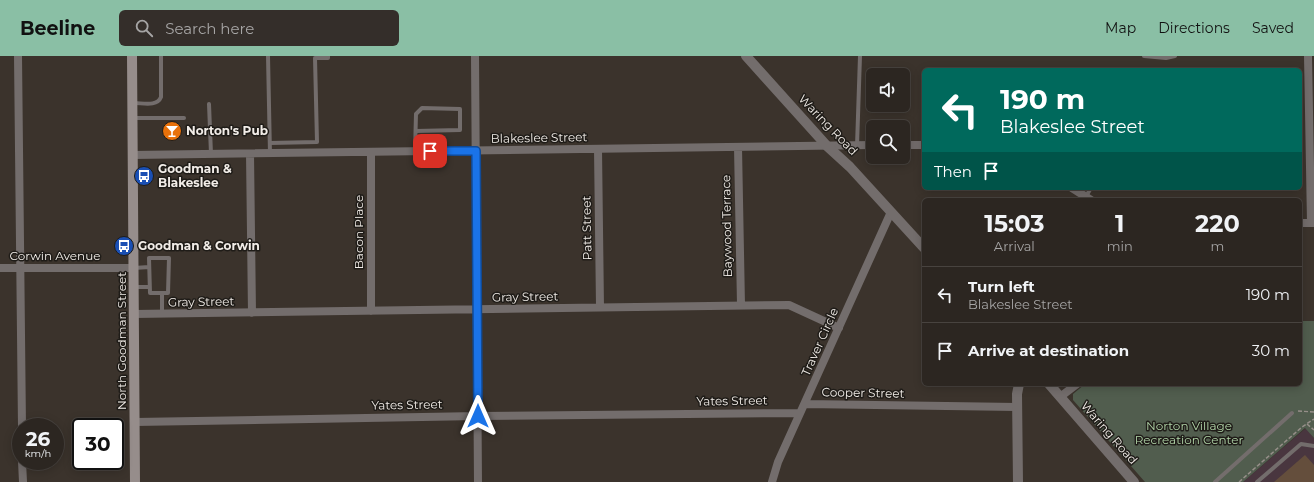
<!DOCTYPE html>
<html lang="en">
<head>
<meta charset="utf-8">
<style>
  :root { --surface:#2c2621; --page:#342e2a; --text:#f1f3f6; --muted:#a6a5a5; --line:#48433f; --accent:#8abfa5 }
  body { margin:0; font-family:Montserrat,sans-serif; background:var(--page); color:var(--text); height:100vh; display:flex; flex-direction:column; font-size:15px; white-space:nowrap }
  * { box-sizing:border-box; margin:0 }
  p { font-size:13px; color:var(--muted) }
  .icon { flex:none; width:22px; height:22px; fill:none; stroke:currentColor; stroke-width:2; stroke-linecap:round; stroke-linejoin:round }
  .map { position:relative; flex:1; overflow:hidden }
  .panel { position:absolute; left:922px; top:142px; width:380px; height:188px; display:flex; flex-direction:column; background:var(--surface); border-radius:6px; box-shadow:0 2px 10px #0003,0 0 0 1px var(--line) }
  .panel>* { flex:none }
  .banner { position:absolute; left:922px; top:12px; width:380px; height:122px; border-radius:6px; box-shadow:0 2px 10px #0003,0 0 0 1px var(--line); background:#00695c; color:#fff; overflow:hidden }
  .buttons { position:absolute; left:866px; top:12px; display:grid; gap:8px }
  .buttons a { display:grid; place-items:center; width:44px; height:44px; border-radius:6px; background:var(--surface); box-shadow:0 2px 10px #0003,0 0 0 1px var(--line); font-size:20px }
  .speed { position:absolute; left:12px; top:362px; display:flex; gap:8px; font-size:20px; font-weight:700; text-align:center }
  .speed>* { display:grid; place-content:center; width:52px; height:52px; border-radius:50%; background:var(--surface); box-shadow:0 2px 10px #0003,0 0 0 1px var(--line); line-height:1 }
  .speed small { font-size:10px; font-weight:400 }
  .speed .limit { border:2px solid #111; border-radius:6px; background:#fff; color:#111 }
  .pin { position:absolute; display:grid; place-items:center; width:34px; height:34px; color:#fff; margin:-17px; border-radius:8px; box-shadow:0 2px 6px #0006 }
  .me { position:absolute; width:44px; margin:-22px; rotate:0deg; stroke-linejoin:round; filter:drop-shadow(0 0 3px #0008) }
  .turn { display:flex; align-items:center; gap:14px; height:84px; padding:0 12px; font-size:18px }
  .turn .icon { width:52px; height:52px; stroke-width:2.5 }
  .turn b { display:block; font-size:28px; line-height:34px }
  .then { display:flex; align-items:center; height:38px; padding:0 12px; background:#0003; gap:8px; font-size:15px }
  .eta { display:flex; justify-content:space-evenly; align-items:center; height:68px; text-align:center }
  .eta b { font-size:24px; font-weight:700; line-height:28px }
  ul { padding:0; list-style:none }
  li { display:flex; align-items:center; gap:12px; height:56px; padding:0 12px; border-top:1px solid var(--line) }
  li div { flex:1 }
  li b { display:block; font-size:15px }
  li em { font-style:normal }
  header { display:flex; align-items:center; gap:24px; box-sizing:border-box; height:56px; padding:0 20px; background:var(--accent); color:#111 }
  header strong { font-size:19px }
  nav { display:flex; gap:22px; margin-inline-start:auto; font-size:14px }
  .search { width:280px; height:36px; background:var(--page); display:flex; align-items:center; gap:10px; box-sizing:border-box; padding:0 14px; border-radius:6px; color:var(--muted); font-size:15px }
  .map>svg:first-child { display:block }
  .commercial { fill:#49363f }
  .green { fill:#515d4e }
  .building { fill:#644e3c }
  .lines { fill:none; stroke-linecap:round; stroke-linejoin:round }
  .path { stroke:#968f89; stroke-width:1.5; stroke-dasharray:4 2; stroke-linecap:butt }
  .service { stroke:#736d6c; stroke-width:4 }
  .minor { stroke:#736d6c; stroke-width:8 }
  .tertiary { stroke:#736d6c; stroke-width:10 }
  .secondary { stroke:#968d8b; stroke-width:10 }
  .route-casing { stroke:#114b97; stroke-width:10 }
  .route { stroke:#1a73e8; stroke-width:7 }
  .labels { text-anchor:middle; stroke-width:3; stroke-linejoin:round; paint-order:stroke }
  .street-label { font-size:12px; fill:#f2ede8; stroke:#1f1c18 }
  .poi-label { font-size:12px; font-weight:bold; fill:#f2ede8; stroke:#1f1c18; text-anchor:start }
  .park-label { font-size:12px; fill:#b1d4a8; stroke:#1f1c18 }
</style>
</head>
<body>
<header>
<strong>Beeline</strong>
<div class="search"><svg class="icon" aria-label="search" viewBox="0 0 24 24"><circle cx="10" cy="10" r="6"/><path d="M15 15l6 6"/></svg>Search here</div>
<nav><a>Map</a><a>Directions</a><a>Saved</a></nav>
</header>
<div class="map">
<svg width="1314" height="426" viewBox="0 0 1314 426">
  <rect width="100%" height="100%" fill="#3b332c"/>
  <path class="commercial" d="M1306,372L1314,382V426H1243Z"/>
  <path class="green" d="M1300,265H1314V382L1305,372L1243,426H1145L1073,344V338L1085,328H1300Z"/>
  <path class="building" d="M1305,399L1314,409V426H1274Z"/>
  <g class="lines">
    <path class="path" d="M1298,355L1314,356
      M1307,368L1314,374
      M1239,426L1302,371L1314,363"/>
    <path class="service" d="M268,0L270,98
      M1144,0L1166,2L1175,0
      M134,47C143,47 157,51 161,41V0
      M209,48L211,98
      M133,62H184
      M270,87L317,86L315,2H328V0
      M857,90L860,0
      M415,95L416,58L422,52L460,53V74L416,75
      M1085,142L1091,132
      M134,212L149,211
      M134,231H149
      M162,237H150L149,202H169L168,237H162V258
      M1215,426L1292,357
      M1257,426L1301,388L1314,390"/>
    <path class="minor" d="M18,0L22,371
      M475,0L478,426
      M1308,0L1311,167
      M903,89H924
      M738,91L741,249
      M598,93L600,251
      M371,96V255
      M250,98L252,257
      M133,99L873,89
      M1072,132L1091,144
      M1300,167H1314
      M0,212H134
      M134,258L789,249L839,272
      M1060,341L1077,328
      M805,348L1017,351
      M135,366L478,360L800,357
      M22,405L23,426
      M772,426L778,406L891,156"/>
    <path class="tertiary" d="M746,0L827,90L850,111L924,192
      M1049,328L1134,426
      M1018,426L1017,338L1019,328"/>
    <path class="secondary" d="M132,0L135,426"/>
  </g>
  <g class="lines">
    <defs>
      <path id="route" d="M430,95H476L478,360"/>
    </defs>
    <use href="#route" class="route-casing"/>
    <use href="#route" class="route"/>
  </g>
  <defs>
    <symbol id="bar-disc" viewBox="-11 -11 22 22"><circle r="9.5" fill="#e8710a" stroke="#1f1c18"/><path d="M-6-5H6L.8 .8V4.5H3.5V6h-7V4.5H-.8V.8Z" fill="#fff"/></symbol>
    <symbol id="bus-disc" viewBox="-11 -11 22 22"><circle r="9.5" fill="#1a4fb4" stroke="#1f1c18"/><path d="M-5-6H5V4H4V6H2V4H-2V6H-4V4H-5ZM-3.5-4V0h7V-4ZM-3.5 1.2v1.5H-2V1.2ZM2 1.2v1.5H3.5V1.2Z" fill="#fff"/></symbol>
  </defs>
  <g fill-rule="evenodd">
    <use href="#bar-disc" x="161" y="64" width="22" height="22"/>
    <use href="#bus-disc" x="133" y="109" width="22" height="22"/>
    <use href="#bus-disc" x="113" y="179" width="22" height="22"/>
  </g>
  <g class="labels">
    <g class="street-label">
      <text transform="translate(828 69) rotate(46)" y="4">Waring Road</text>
      <text transform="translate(539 82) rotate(-1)" y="4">Blakeslee Street</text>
      <text transform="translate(727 170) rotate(-91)" y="4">Baywood Terrace</text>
      <text transform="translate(587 172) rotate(-91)" y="4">Patt Street</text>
      <text transform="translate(359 176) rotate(-90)" y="4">Bacon Place</text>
      <text x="55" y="204">Corwin Avenue</text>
      <text transform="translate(525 241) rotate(-1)" y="4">Gray Street</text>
      <text transform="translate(201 246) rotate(-1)" y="4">Gray Street</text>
      <text transform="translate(122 285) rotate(-90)" y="4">North Goodman Street</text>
      <text transform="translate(820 286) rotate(-66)" y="4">Traver Circle</text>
      <text transform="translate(863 337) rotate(1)" y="4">Cooper Street</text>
      <text transform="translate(732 345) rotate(-1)" y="4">Yates Street</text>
      <text transform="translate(407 349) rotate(-1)" y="4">Yates Street</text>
      <text transform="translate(1109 377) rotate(49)" y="4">Waring Road</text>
    </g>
    <g class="poi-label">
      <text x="186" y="79">Norton's Pub</text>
      <text x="158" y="117">Goodman &amp;<tspan x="158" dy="14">Blakeslee</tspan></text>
      <text x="138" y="194">Goodman &amp; Corwin</text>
    </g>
    <g class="park-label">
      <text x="1189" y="374">Norton Village<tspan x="1189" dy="14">Recreation Center</tspan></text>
    </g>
  </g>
</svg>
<div class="buttons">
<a><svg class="icon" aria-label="sound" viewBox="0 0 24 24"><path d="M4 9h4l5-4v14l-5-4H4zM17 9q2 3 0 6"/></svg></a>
<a><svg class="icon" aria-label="search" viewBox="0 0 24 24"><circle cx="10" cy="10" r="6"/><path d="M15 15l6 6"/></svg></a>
</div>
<div class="speed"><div>26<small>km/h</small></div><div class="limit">30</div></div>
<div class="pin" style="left:430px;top:95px;background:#d93025"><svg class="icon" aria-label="arrive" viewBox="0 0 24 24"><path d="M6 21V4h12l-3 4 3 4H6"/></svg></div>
<svg class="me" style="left:478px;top:360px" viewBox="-20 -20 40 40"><path d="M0-17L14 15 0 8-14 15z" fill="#1a73e8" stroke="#fff" stroke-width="4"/></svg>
<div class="banner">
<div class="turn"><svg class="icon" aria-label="left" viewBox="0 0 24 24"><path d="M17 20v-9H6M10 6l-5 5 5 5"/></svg><div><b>190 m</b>Blakeslee Street</div></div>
<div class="then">Then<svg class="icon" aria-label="arrive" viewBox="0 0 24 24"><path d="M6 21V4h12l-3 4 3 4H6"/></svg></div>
</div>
<section class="panel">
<div class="eta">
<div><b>15:03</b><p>Arrival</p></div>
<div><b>1</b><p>min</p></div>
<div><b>220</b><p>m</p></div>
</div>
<ul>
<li><svg class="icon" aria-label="left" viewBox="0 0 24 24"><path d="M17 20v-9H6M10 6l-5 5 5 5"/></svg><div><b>Turn left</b><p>Blakeslee Street</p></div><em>190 m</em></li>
<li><svg class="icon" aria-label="arrive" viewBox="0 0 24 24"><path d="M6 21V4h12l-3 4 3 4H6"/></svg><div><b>Arrive at destination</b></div><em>30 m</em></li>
</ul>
</section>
</div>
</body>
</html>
